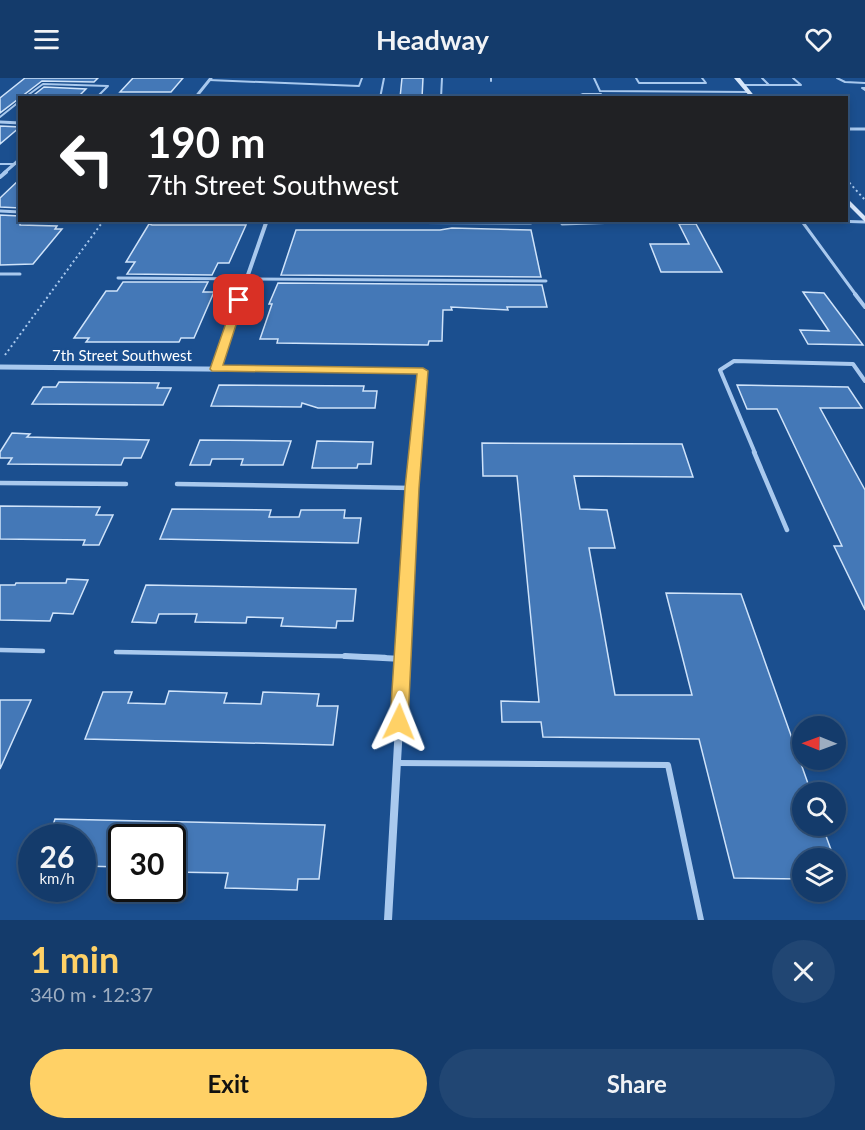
<!DOCTYPE html>
<html lang="en">
<head>
<meta charset="utf-8">
<style>
  :root { --surface:#143b6b; --page:#214673; --text:#f1f3f6; --muted:#9dadc1; --line:#33557e; --accent:#ffd166 }
  body { margin:0; font-family:Lato,sans-serif; background:var(--page); color:var(--text); height:100vh; display:flex; flex-direction:column; font-size:22px; white-space:nowrap }
  * { box-sizing:border-box; margin:0 }
  p { font-size:20px; color:var(--muted) }
  .icon { flex:none; width:33px; height:33px; fill:none; stroke:currentColor; stroke-width:2; stroke-linecap:round; stroke-linejoin:round }
  .map { position:relative; height:842px; overflow:hidden }
  .details { display:flex; flex-direction:column; background:var(--surface); flex:1 }
  .details>* { flex:none }
  .hud { position:absolute; left:18px; top:18px; width:830px; height:126px; border-radius:0px; box-shadow:0 3px 9px #0003,0 0 0 2px var(--line); background:#202124; color:#fff; overflow:hidden }
  .needle { width:39px; rotate:271deg }
  .buttons { position:absolute; left:792px; top:638px; display:grid; gap:12px }
  .buttons a { display:grid; place-items:center; width:54px; height:54px; border-radius:50%; background:var(--surface); box-shadow:0 3px 9px #0003,0 0 0 2px var(--line); font-size:30px }
  .speed { position:absolute; left:18px; top:746px; display:flex; gap:12px; font-size:30px; font-weight:700; text-align:center }
  .speed>* { display:grid; place-content:center; width:78px; height:78px; border-radius:50%; background:var(--surface); box-shadow:0 3px 9px #0003,0 0 0 2px var(--line); line-height:1 }
  .speed small { font-size:15px; font-weight:400 }
  .speed .limit { border:3px solid #111; border-radius:9px; background:#fff; color:#111 }
  .pin { position:absolute; display:grid; place-items:center; width:51px; height:51px; color:#fff; margin:-26px; border-radius:12px; box-shadow:0 3px 9px #0006 }
  .me { position:absolute; width:66px; margin:-33px; rotate:2deg; stroke-linejoin:round; filter:drop-shadow(0 0 4px #0008) }
  .turn { display:flex; align-items:center; gap:21px; height:126px; padding:0 30px; font-size:27px }
  .turn .icon { width:78px; height:78px; stroke-width:2.5 }
  .turn b { display:block; font-size:42px; line-height:51px }
  .round { display:grid; place-items:center; flex:none; width:63px; height:63px; border-radius:32px; background:var(--page) }
  .overview { display:flex; align-items:center; justify-content:space-between; height:102px; padding:0 30px }
  h1 { font-size:36px; font-weight:700; line-height:45px; color:var(--accent) }
  .action { display:flex; gap:12px; margin-top:auto; padding:12px 30px }
  .action a { flex:1; height:69px; border-radius:36px; background:var(--accent); color:#111; font-size:24px; font-weight:700; line-height:69px; text-align:center }
  .action a+a { background:var(--page); color:var(--text) }
  header { display:flex; justify-content:space-between; align-items:center; height:78px; padding:0 30px; background:var(--surface); font-size:27px; font-weight:700 }
  .map>svg:first-child { display:block }
  .building { fill:#4478b7; stroke:#cfe3fa; stroke-width:1.5 }
  .lines { fill:none; stroke-linecap:round; stroke-linejoin:round }
  .path { stroke:#a9c9ee; stroke-width:2; stroke-dasharray:2 3; stroke-linecap:butt }
  .service-far4 { stroke:#a9c9ee; stroke-width:2 }
  .service-far3 { stroke:#a9c9ee; stroke-width:3 }
  .service-far2 { stroke:#a9c9ee; stroke-width:4 }
  .service-far1 { stroke:#a9c9ee; stroke-width:4.5 }
  .service { stroke:#a9c9ee; stroke-width:6 }
  .minor-far4 { stroke:#a9c9ee; stroke-width:3 }
  .minor-far3 { stroke:#a9c9ee; stroke-width:4 }
  .minor-far2 { stroke:#a9c9ee; stroke-width:5 }
  .minor-far1 { stroke:#a9c9ee; stroke-width:7 }
  .minor { stroke:#a9c9ee; stroke-width:8 }
  .secondary { fill:#d6e6fa; fill-rule:evenodd }
  .route { fill:#ffd166; stroke:#a68842; stroke-width:1.5 }
  .labels { text-anchor:middle; stroke-width:4.5; stroke-linejoin:round; paint-order:stroke }
  .street-label { font-size:15px; fill:#fff; stroke:#1b4f8f }
</style>
</head>
<body>
<header><svg class="icon" aria-label="menu" viewBox="0 0 24 24"><path d="M4 6h16M4 12h16M4 18h16"/></svg>Headway<svg class="icon" aria-label="heart" viewBox="0 0 24 24"><path d="M12 20l-8-8c-3-5 5-10 8-4 3-6 11-1 8 4z"/></svg></header>
<div class="map">
<svg width="865" height="842" viewBox="0 0 865 842">
  <rect width="100%" height="100%" fill="#1b4f8f"/>
  <path class="building" d="M25,0H98L94,4L42,3L0,35V20Z
    M133,0H183L171,14H120Z
    M402,0H423L422,20H400Z
    M44,9L86,11L77,20H30Z
    M0,48L20,49L0,66Z
    M20,101V130L0,129V120Z
    M0,137L20,138V147L57,148L55,151H62L33,186L0,187Z
    M149,146L152,147H246L229,185H218L212,197L127,196L135,184H126Z
    M679,146H696L722,194H661L650,166H689Z
    M452,150L531,152L541,199L281,197L296,152H440Z
    M123,204H208L203,214H214L194,260H181L179,264H86L89,260H74L106,213H117Z
    M278,205L542,207L547,229H507L508,232L451,229L452,232H443L442,263H429L428,267L277,265L278,261H260L272,226H269Z
    M803,214L824,215L863,267L808,266L800,252L829,253Z
    M59,304L159,305L157,310H171L163,327L32,326L43,309H56Z
    M219,307L364,308L363,313H377L375,330H318L302,325L301,329L211,328Z
    M737,307L848,309L862,330H820L865,412V532L834,468H842L777,331H747Z
    M12,355L30,356L27,359L149,362L141,380H124L121,387L8,386L12,380H0V374Z
    M200,362L291,363L283,387H241L243,381H212L210,387H190Z
    M317,363L373,364L371,386H358L357,390H312Z
    M482,365L682,366L693,399L574,398L580,431L607,432L615,470H589L615,617H692L666,515L741,516L811,714H802V747H822L834,780H802V801L734,800L699,661L543,659L541,644H502L501,623L539,624L517,398H483Z
    M0,428L100,429L96,437H113L99,467H83L85,462L0,461Z
    M172,431L271,432L269,439H299L301,432H345L344,440H361L358,465L160,461Z
    M67,501L88,502L73,536L53,535L50,543L0,542V507H15L16,505H66Z
    M146,507L356,511L353,543H337L336,550L281,548L283,540L247,539L246,545L195,544L197,536H159L156,545L132,544Z
    M169,613L227,615L224,625L261,626L263,614L319,616L317,628H338L333,667L85,661L103,614H132L128,625L165,626Z
    M0,622H31L0,691Z
    M55,741L325,747L319,801H298L297,812L225,810L228,795L172,794V759H122V789L82,788V759H49Z"/>
  <g class="lines">
    <path class="path" d="M846,101L865,122
      M5,277L104,142"/>
    <path class="service-far4" d="M491,0V3
      M594,0L600,13L749,14
      M636,0L639,5H706L702,0
      M762,0L769,7
      M837,0L845,4L865,5
      M209,2L359,8L362,0
      M743,7H801L793,0
      M865,10H862L865,12
      M24,20L43,6L108,8
      M96,20L108,8
      M380,20L384,0
      M441,20L442,0
      M461,20L576,19L583,16H601
      M0,39L20,23
      M0,86H20"/>
    <path class="service-far3" d="M0,133L20,134
      M801,142L856,217
      M803,142L865,144
      M152,143L531,145
      M562,146L676,142
      M0,196H20
      M118,200L546,203"/>
    <path class="service-far2" d="M855,216L865,229
      M755,375L720,292L734,283L853,286L865,303"/>
    <path class="service-far1" d="M754,374L787,452
      M0,405L126,406
      M177,406L412,410
      M0,572L43,573
      M116,574L385,579"/>
    <path class="service" d="M345,578L402,581
      M397,685L668,687L701,842"/>
    <path class="minor-far4" d="M195,20L211,0
      M0,44L20,45
      M846,51H865
      M4,95L20,81"/>
    <path class="minor-far3" d="M0,99L6,94
      M241,217L267,142"/>
    <path class="minor-far2" d="M0,289L423,293L415,375
      M216,291L242,216"/>
    <path class="minor-far1" d="M403,579L415,374"/>
    <path class="minor" d="M388,842L403,578"/>
    <path class="secondary" d="M734,0H740L756,20H751Z
      M846,119L865,138V144L846,125Z"/>
  </g>
  <path class="route" d="M239,219L244,222L223,287L423,290L428,293L419,410L408,644L405,649L399,651L393,649L390,644L405,410L417,296L212,293L210,291L234,222Z"/>
  <g class="labels">
    <g class="street-label">
      <text x="122" y="283">7th Street Southwest</text>
    </g>
  </g>
</svg>
<div class="buttons">
<a><svg class="needle" viewBox="-14 -14 28 28"><path d="M0-13l5 13h-10z" fill="#e53935"/><path d="M0 13l5-13h-10z" fill="#9dadc1"/></svg></a>
<a><svg class="icon" aria-label="search" viewBox="0 0 24 24"><circle cx="10" cy="10" r="6"/><path d="M15 15l6 6"/></svg></a>
<a><svg class="icon" aria-label="layers" viewBox="0 0 24 24"><path d="M12 4l9 5-9 5-9-5zM3 14l9 5 9-5"/></svg></a>
</div>
<div class="speed"><div>26<small>km/h</small></div><div class="limit">30</div></div>
<div class="pin" style="left:239px;top:222px;background:#d93025"><svg class="icon" aria-label="arrive" viewBox="0 0 24 24"><path d="M6 21V4h12l-3 4 3 4H6"/></svg></div>
<svg class="me" style="left:399px;top:644px" viewBox="-20 -20 40 40"><path d="M0-17L14 15 0 8-14 15z" fill="#ffd166" stroke="#fff" stroke-width="4"/></svg>
<div class="hud">
<div class="turn"><svg class="icon" aria-label="left" viewBox="0 0 24 24"><path d="M17 20v-9H6M10 6l-5 5 5 5"/></svg><div><b>190 m</b>7th Street Southwest</div></div>
</div>
</div>
<section class="details">
<div class="overview"><div><h1>1 min</h1><p>340 m · 12:37</p></div><a class="round"><svg class="icon" aria-label="close" viewBox="0 0 24 24"><path d="M6 6l12 12M18 6L6 18"/></svg></a></div>
<div class="action"><a>Exit</a><a>Share</a></div>
</section>
</body>
</html>
